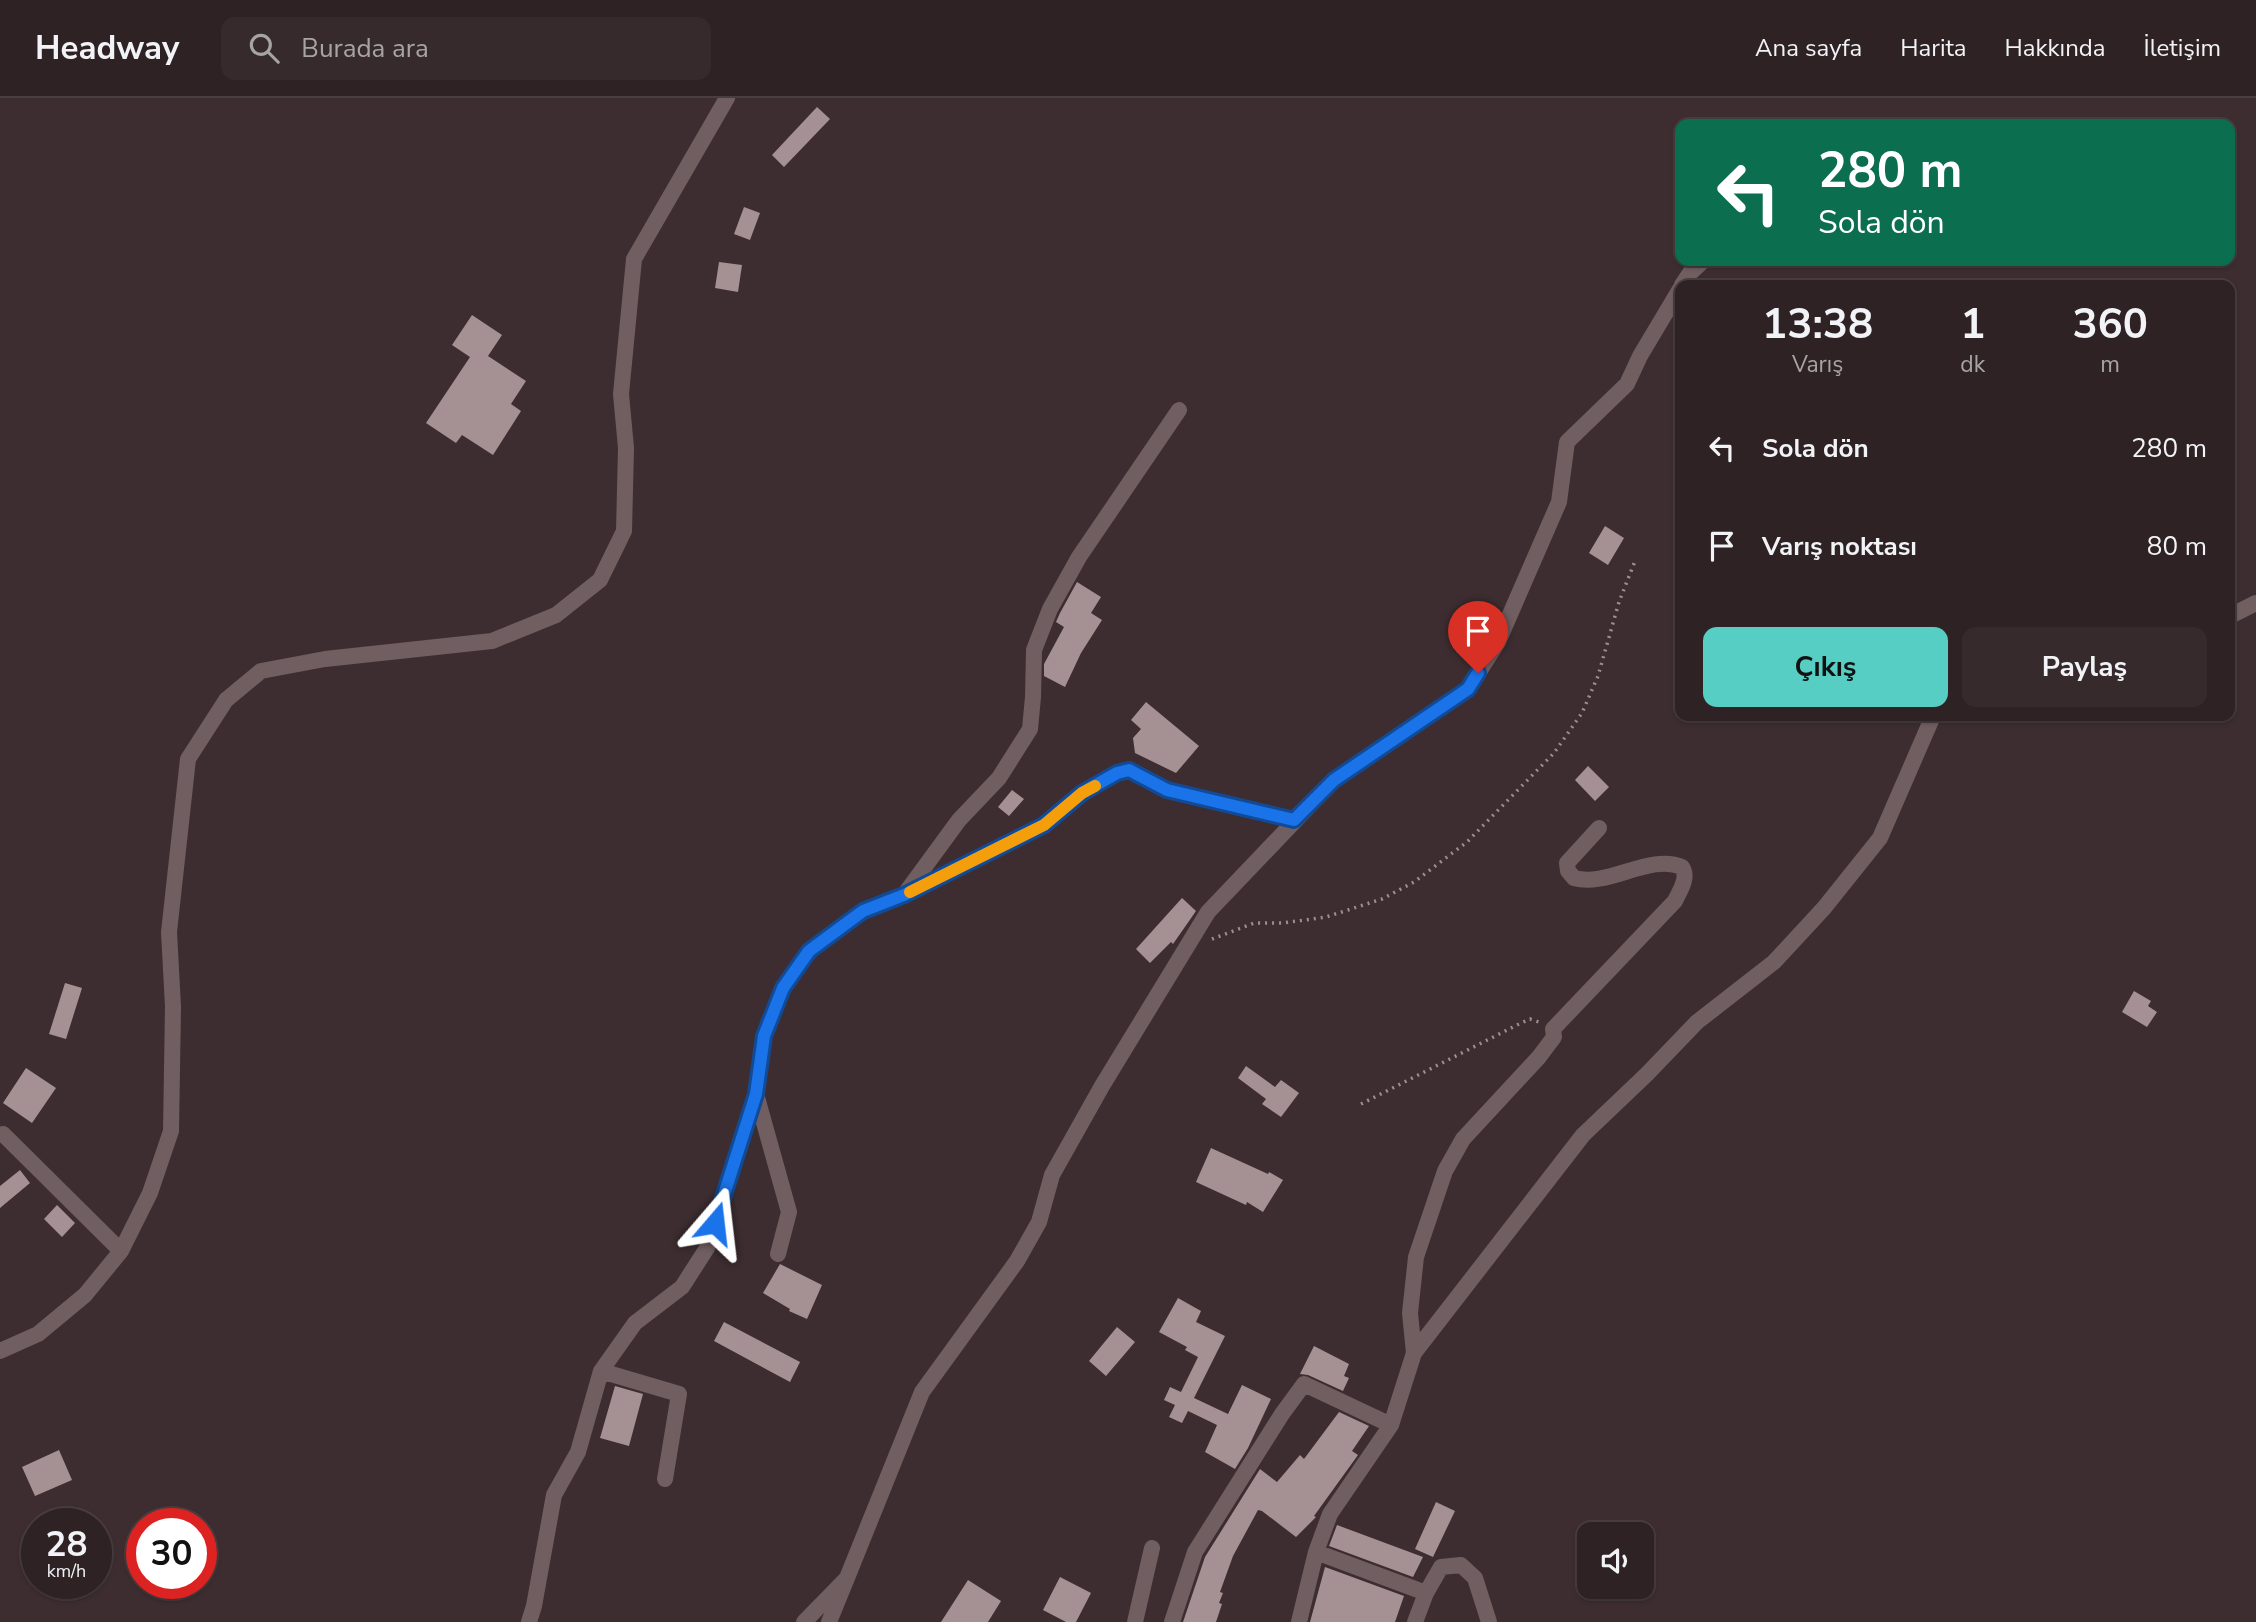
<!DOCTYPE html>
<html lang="tr">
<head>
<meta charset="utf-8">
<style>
  :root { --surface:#2e2224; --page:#362a2c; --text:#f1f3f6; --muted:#a7a4a6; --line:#493f41; --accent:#56cec4 }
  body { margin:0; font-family:"Nunito Sans",sans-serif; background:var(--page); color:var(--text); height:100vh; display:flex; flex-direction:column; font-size:26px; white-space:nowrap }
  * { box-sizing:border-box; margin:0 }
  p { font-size:23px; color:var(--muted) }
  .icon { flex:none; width:38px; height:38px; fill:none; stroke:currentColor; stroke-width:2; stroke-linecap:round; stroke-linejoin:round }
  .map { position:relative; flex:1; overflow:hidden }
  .panel { position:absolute; left:1675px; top:182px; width:560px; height:441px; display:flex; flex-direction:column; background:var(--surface); border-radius:14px; box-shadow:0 2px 5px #0004,0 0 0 2px var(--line) }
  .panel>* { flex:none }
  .hud { position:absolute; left:1675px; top:21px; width:560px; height:147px; border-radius:14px; box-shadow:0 2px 5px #0004,0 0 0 2px var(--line); background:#0b6e4f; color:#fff; overflow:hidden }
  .buttons { position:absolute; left:1577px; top:1424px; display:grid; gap:14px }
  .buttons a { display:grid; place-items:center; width:77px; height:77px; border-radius:14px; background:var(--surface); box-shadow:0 2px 5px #0004,0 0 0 2px var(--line); font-size:35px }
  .speed { position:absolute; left:21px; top:1410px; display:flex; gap:14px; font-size:35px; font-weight:700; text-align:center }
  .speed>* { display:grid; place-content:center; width:91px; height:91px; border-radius:50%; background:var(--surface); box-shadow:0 2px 5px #0004,0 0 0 2px var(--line); line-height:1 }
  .speed small { font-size:18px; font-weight:400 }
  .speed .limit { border:10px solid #d22; background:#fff; color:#111 }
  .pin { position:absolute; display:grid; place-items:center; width:60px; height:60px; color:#fff; margin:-72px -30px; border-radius:50% 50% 50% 0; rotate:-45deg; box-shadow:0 0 7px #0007 }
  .pin .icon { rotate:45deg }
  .me { position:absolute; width:77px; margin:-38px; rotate:17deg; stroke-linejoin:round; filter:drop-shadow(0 0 5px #0008) }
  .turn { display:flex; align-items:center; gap:24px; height:147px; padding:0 28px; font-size:32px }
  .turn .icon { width:91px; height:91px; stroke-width:2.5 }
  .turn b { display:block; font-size:49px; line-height:60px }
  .eta { display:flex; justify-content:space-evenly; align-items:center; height:119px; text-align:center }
  .eta b { font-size:42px; font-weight:700; line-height:49px }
  .cta { display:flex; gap:14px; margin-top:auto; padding:14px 28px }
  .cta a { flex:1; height:80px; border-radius:14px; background:var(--accent); color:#111; font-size:28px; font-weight:700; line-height:80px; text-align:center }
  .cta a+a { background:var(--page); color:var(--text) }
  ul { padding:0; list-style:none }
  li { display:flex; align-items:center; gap:21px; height:98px; padding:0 28px }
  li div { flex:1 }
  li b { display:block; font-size:26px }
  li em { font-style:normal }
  header { display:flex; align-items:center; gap:42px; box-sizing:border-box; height:98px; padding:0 35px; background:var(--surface); border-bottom:2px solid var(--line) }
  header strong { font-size:33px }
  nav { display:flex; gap:38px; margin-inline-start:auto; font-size:24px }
  .search { width:490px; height:63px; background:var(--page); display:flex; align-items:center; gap:18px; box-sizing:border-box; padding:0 24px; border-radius:14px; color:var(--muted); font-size:26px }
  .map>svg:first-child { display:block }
  .building { fill:#a59193 }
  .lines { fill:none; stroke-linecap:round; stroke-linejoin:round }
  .path { stroke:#9c8f91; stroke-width:3.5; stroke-dasharray:2 5; stroke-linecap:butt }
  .street { stroke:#715e61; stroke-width:16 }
  .route-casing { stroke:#114b97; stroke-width:18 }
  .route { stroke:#1a73e8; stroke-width:12 }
  .slow { stroke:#f59e0b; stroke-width:12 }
</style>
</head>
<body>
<header>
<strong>Headway</strong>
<div class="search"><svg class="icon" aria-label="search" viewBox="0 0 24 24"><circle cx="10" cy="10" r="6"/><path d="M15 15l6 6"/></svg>Burada ara</div>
<nav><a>Ana sayfa</a><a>Harita</a><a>Hakkında</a><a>İletişim</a></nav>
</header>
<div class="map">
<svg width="2256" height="1524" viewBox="0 0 2256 1524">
  <rect width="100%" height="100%" fill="#3d2d30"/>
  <path class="building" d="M817,9L830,21L784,69L772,57Z
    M744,109L760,115L750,142L734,136Z
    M719,164L742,167L738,194L715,190Z
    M472,217L502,237L488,258L526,283L511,306L521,313L493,357L462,337L456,345L426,325L470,259L452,247Z
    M1605,428L1624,440L1608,467L1589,455Z
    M1077,484L1101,499L1091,515L1102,522L1081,555L1065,589L1044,578V566L1064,529L1056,524L1060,515Z
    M1146,604L1199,648L1176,675L1135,655L1133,640L1141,631L1131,622Z
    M1588,668L1609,689L1595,703L1575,682Z
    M1012,692L1024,701L1009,718L998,709Z
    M1182,800L1196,813L1173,846L1171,844L1150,865L1136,851Z
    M65,885L82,890L66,941L49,936Z
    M2134,893L2151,903L2148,908L2157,914L2147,929L2122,914Z
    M1246,968L1275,989L1281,982L1299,995L1281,1019L1262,1006L1266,1001L1238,980Z
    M26,970L56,990L32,1025L3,1005Z
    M1211,1050L1268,1076L1269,1074L1283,1082L1263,1114L1247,1104L1246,1107L1196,1084Z
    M20,1072L30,1085L0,1110V1088Z
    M57,1107L75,1125L62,1139L44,1121Z
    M780,1166L822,1187L807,1221L789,1213L790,1211L763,1195Z
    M1178,1200L1201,1213L1196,1224L1225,1238L1194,1300L1228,1316L1242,1287L1271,1301L1248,1350L1235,1371L1205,1354L1217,1327L1188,1313L1182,1325L1169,1319L1175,1307L1164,1302L1170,1289L1181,1294L1198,1259L1185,1252L1187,1249L1159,1234Z
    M724,1224L800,1264L790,1284L714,1243Z
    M1117,1229L1135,1244L1106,1278L1089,1263Z
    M1314,1248L1349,1266L1344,1278L1349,1280L1343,1293L1308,1277L1300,1276Z
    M615,1288L643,1296L629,1348L600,1340Z
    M1339,1314L1369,1328L1352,1353L1358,1357L1314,1418L1316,1419L1296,1439L1262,1413L1258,1412L1233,1458L1220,1494L1223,1495L1219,1505L1222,1506L1216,1524H1183L1205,1459L1260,1371L1277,1384L1300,1357L1304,1361Z
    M59,1352L72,1382L35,1398L22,1369Z
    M1436,1404L1455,1413L1433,1459L1415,1451Z
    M1337,1427L1423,1459L1413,1479L1329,1448Z
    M1325,1469L1404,1498L1395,1524H1310Z
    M1060,1479L1091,1495L1076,1524H1066L1043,1512Z
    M968,1482L1001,1503L988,1524H941Z"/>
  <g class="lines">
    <path class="path" d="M1212,841L1254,825H1283L1326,819L1382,801L1414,784L1467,744L1554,655L1582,615L1598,578L1619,504L1635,463
      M1361,1006L1519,926L1530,921L1539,924"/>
    <path class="street" d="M1682,187L1690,175L1703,163
      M2230,518L2256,505
      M907,793L959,722L999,680L1030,631L1033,599L1034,552L1050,511L1079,459L1179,312
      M756,996L789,1114L778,1156
      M3,1036L121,1153
      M0,1253L38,1236L85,1197L121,1153L150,1095L171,1033L173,909L169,834L188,661L226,602L261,573L325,561L492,543L556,517L600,482L624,433L626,350L621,296L634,161L727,0
      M1414,1255L1410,1215L1416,1159L1445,1073L1463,1041L1539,959L1554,939L1553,931L1675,803C1680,792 1689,780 1682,769C1650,755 1607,790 1574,780L1568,773L1567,765L1599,730
      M601,1273L679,1296L665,1381
      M1316,1454L1426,1495
      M847,1480L922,1294L1017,1163L1039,1124L1052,1077L1102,988L1208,814L1334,682L1468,591L1498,544L1559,404L1567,344L1627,286L1640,258L1680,191
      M529,1524L534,1508L554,1397L578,1354L601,1273L635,1225L682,1189L707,1150L756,996L764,938L783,890L809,853L863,813L904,797L1044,727L1081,695L1117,675L1129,672L1166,692L1295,722
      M804,1524L847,1480L829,1524
      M1135,1524L1152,1450
      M1172,1524L1195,1454L1282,1316L1304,1286L1391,1327
      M1299,1524L1316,1454L1330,1416L1391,1327L1414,1255L1583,1037L1647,976L1697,924L1774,864L1824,810L1880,740L1933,618
      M1415,1524L1426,1495L1441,1469L1461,1467L1475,1480L1489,1524"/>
  </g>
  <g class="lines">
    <defs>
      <path id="route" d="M715,1125L756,996L764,938L783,890L809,853L863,813L904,797L1044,727L1082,695L1117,675L1129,672L1167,692L1294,722L1334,682L1468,591L1478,575"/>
    </defs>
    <use href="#route" class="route-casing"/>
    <use href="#route" class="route"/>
    <path class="slow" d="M910,794L1044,727L1082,695L1095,688"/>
  </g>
</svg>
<div class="buttons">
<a><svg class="icon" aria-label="sound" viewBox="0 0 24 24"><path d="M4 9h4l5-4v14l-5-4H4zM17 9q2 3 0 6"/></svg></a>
</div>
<div class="speed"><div>28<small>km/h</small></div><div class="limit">30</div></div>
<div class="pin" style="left:1478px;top:575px;background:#d93025"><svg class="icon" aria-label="arrive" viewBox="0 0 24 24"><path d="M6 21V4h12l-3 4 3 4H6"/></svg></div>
<svg class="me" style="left:715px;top:1125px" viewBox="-20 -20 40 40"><path d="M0-17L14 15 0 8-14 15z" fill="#1a73e8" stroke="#fff" stroke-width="4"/></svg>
<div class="hud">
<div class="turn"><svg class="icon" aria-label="left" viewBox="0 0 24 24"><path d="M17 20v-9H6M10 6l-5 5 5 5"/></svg><div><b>280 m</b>Sola dön</div></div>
</div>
<section class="panel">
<div class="eta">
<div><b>13:38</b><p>Varış</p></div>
<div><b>1</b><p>dk</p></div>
<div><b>360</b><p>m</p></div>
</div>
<ul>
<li><svg class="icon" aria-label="left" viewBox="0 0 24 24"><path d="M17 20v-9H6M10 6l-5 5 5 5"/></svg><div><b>Sola dön</b></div><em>280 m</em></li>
<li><svg class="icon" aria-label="arrive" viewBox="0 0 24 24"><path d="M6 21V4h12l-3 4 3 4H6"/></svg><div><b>Varış noktası</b></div><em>80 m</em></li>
</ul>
<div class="cta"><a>Çıkış</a><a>Paylaş</a></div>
</section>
</div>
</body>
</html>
